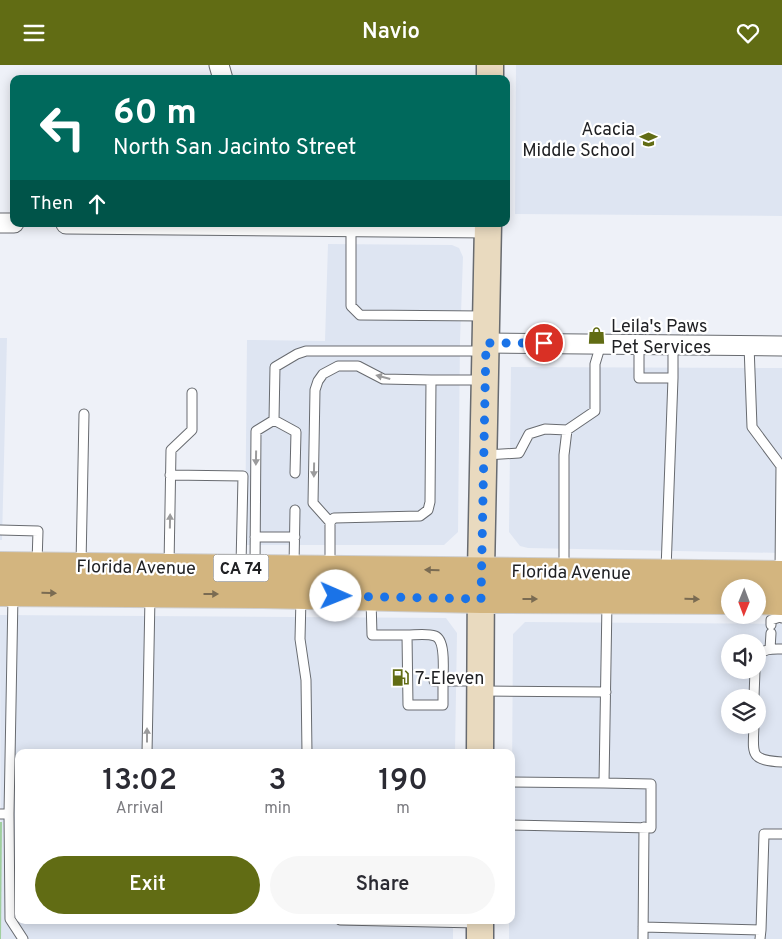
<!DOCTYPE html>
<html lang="en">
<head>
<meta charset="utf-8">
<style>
  :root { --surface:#fff; --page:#f7f7f7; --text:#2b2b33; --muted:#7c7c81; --accent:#616c14 }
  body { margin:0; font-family:Overpass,sans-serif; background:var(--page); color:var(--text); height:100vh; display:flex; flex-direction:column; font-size:19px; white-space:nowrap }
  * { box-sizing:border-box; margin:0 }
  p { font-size:16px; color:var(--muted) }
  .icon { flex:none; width:28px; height:28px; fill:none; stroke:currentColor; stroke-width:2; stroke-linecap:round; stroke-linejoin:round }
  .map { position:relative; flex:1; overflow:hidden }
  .sheet { position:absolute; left:15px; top:684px; width:500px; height:175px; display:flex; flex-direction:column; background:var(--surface); border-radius:10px; box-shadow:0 2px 12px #0003 }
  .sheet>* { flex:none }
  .top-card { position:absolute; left:10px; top:10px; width:500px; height:152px; border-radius:10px; box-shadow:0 2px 12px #0003; background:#00695c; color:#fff; overflow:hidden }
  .needle { width:32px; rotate:181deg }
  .buttons { position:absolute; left:721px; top:514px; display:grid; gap:10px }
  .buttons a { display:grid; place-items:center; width:45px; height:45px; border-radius:50%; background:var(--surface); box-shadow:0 2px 12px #0003; font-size:25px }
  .pin { position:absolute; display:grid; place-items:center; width:42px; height:42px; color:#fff; margin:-21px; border:2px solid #fff; border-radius:50%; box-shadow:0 1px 5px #0007 }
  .me { position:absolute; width:55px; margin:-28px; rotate:91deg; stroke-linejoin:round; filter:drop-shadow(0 0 4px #0008) }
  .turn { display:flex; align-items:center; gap:18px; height:105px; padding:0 20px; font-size:22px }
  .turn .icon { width:65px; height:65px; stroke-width:2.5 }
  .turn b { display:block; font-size:35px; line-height:42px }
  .then { display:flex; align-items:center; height:48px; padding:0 20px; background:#0003; gap:10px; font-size:19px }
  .eta { display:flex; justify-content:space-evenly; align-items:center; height:85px; text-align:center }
  .eta b { font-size:30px; font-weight:600; line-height:35px }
  .button { display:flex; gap:10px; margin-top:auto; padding:10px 20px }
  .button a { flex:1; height:58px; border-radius:30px; background:var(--accent); color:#fff; font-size:20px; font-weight:600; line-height:58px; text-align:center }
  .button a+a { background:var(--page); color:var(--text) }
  header { display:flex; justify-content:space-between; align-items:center; height:65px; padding:0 20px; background:var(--accent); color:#fff; font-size:22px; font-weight:600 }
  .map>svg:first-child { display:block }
  .built { fill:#dee5f2; fill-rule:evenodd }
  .green { fill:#a0cf9f }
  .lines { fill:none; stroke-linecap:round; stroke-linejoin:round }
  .service-casing { stroke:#686b70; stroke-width:11 }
  .minor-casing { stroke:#686b70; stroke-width:21 }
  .secondary-casing { stroke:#686b70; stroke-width:29 }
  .primary-casing { stroke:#cececf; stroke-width:30 }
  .service { stroke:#fff; stroke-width:9 }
  .minor { stroke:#fff; stroke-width:19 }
  .secondary { stroke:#e9dabf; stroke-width:26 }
  .primary { stroke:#d3b57f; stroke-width:28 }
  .oneway { fill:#9b9b9c }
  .oneway2 { fill:#7a6b52 }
  .route { stroke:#1a73e8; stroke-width:9; stroke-dasharray:0 16.2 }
  .labels { text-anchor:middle; stroke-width:4.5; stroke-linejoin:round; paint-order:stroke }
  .shield { fill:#fff; stroke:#636466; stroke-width:1 }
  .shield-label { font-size:16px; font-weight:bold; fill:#202124 }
  .poi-label { font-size:18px; fill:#202124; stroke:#fff; text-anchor:start }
  .street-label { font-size:18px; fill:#202124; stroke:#fff }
</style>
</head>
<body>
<header><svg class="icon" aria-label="menu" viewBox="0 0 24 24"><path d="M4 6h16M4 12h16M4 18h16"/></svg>Navio<svg class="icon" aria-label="heart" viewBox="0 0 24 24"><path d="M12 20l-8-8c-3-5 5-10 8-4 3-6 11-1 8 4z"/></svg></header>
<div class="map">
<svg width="782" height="874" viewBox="0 0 782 874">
  <rect width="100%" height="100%" fill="#eef1f8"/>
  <path class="built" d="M516,0H782V151L515,149Z
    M328,179L452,180L459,183L463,192L460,276L458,467L444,480H245L247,275L325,276Z
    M0,273H7L2,475H0Z
    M511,302L782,303V488L528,483L520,481L509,467Z
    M0,550L446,553L457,568L455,687L19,688V855H453V874H1Z
    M525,557L782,559V874H509V855H511L513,569ZM730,578H758V605H730ZM730,632H758V660H730Z"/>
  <path class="green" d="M0,757H2L1,874H0Z"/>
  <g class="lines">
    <defs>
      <path id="service" d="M351,162V241L360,250L484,251
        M639,279V313H673V280
        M749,280L752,362L781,401L780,507
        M274,355L275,302L297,289L306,286H483
        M274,355L296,367L295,408
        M486,390L519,388L529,369L545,364L567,365
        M170,410L243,411L241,500
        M330,457L313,438L315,325L318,316L323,309L338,301H358L383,314L431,315
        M0,465L38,466L37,498
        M255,472H295
        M81,499L84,349
        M169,501L171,385L192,365V328
        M294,501L295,445
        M255,502L256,366L274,355
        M330,502V457L334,453L420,451L428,445L430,437L431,315H483
        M564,504V390L567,365L595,346V299L601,279
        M666,505L673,313
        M301,533L300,574L306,615L307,688
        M371,534L372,570H407L408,640H443V616H478
        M771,560V555L780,552L782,553
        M407,570C415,570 427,568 435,571C446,575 443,606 443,616H434
        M770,584L771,568
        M758,591C764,583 773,584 782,584
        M483,626L606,627
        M754,632L755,605
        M754,660C753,689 749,695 782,697
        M147,688L150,532
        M511,717L604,718
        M0,749H9L13,530
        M9,749L10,854L23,874
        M511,760L651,763V719L604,718L607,537
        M340,855L477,858
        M643,862L761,865L760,874
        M761,865L764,769H782
        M643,874L644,762"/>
      <path id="minor" d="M219,0L223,14
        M0,158H14
        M66,159L488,163
        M486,278L782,281"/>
      <path id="secondary" d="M490,14V0
        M480,688L481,506L488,159
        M480,874V855"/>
      <path id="primary" d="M0,501L782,510
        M0,527L263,529L481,534L730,535
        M758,535L782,536"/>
    </defs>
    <use href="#service" class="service-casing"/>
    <use href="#minor" class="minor-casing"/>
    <use href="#secondary" class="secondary-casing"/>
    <use href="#primary" class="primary-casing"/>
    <use href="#service" class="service"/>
    <use href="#minor" class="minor"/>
    <use href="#secondary" class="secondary"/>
    <use href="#primary" class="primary"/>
  </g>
  <defs><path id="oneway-solid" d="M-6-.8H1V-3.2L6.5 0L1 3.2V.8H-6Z" transform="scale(1.25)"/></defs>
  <g class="oneway">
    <use href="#oneway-solid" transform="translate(383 312) rotate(-165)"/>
    <use href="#oneway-solid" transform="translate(256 393) rotate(91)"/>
    <use href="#oneway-solid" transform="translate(314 405) rotate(91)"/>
    <use href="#oneway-solid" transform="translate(170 456) rotate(-89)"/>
    <use href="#oneway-solid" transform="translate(147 670) rotate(-90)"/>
  </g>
  <g class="oneway2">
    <use href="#oneway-solid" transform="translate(432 505) rotate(-179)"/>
    <use href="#oneway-solid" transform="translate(49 528) rotate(1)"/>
    <use href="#oneway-solid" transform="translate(211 529)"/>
    <use href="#oneway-solid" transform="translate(530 534)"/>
    <use href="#oneway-solid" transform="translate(692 534) rotate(1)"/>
  </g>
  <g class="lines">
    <path class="route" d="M336,531L481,534L486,278H544"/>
  </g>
  <defs>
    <symbol id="school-bare" viewBox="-9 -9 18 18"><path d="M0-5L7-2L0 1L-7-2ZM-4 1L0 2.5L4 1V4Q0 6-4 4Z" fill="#616c14" stroke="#fff" stroke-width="2.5" paint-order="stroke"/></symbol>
    <symbol id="shop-bare" viewBox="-9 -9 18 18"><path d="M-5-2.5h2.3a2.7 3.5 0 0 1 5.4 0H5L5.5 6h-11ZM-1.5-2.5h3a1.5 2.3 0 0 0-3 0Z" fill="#616c14" stroke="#fff" stroke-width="2.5" paint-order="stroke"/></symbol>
    <symbol id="fuel-bare" viewBox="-9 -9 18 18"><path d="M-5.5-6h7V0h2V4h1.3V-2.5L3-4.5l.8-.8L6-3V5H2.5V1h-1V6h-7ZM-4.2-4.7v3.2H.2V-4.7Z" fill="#616c14" stroke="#fff" stroke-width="2.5" paint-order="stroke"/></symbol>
  </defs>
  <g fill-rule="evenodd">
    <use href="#school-bare" x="636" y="62" width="25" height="25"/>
    <use href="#shop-bare" x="584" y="258" width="25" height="25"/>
    <use href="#fuel-bare" x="388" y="600" width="25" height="25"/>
  </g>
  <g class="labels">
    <rect class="shield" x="213.5" y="489.5" width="55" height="27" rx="4"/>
    <g class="shield-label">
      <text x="241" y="509">CA 74</text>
    </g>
    <g class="poi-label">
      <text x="635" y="70" text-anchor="end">Acacia<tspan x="635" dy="21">Middle School</tspan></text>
      <text x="611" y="267">Leila's Paws<tspan x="611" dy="21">Pet Services</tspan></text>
      <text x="415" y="619">7-Eleven</text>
    </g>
    <g class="street-label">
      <text transform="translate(136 502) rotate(1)" y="6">Florida Avenue</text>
      <text transform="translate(571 507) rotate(1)" y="6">Florida Avenue</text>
    </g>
  </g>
</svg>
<div class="buttons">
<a><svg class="needle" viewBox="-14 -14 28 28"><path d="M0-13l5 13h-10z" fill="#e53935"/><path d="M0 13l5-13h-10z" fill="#7c7c81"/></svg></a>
<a><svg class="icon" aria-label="sound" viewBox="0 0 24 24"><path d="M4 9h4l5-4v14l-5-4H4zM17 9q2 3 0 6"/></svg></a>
<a><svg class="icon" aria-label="layers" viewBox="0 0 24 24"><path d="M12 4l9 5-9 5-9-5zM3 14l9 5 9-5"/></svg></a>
</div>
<div class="pin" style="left:544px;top:278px;background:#d93025"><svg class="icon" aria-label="arrive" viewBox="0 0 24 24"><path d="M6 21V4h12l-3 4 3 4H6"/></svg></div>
<svg class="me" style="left:336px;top:531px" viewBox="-20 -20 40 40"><circle r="19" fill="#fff"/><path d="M0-13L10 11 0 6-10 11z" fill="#1a73e8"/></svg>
<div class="top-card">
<div class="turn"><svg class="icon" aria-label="left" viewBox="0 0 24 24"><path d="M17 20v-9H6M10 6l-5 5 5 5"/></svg><div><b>60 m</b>North San Jacinto Street</div></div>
<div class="then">Then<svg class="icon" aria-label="ahead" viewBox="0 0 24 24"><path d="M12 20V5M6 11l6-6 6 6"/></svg></div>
</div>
<section class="sheet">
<div class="eta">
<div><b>13:02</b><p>Arrival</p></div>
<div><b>3</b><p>min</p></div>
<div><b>190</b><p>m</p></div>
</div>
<div class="button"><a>Exit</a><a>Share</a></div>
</section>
</div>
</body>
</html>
